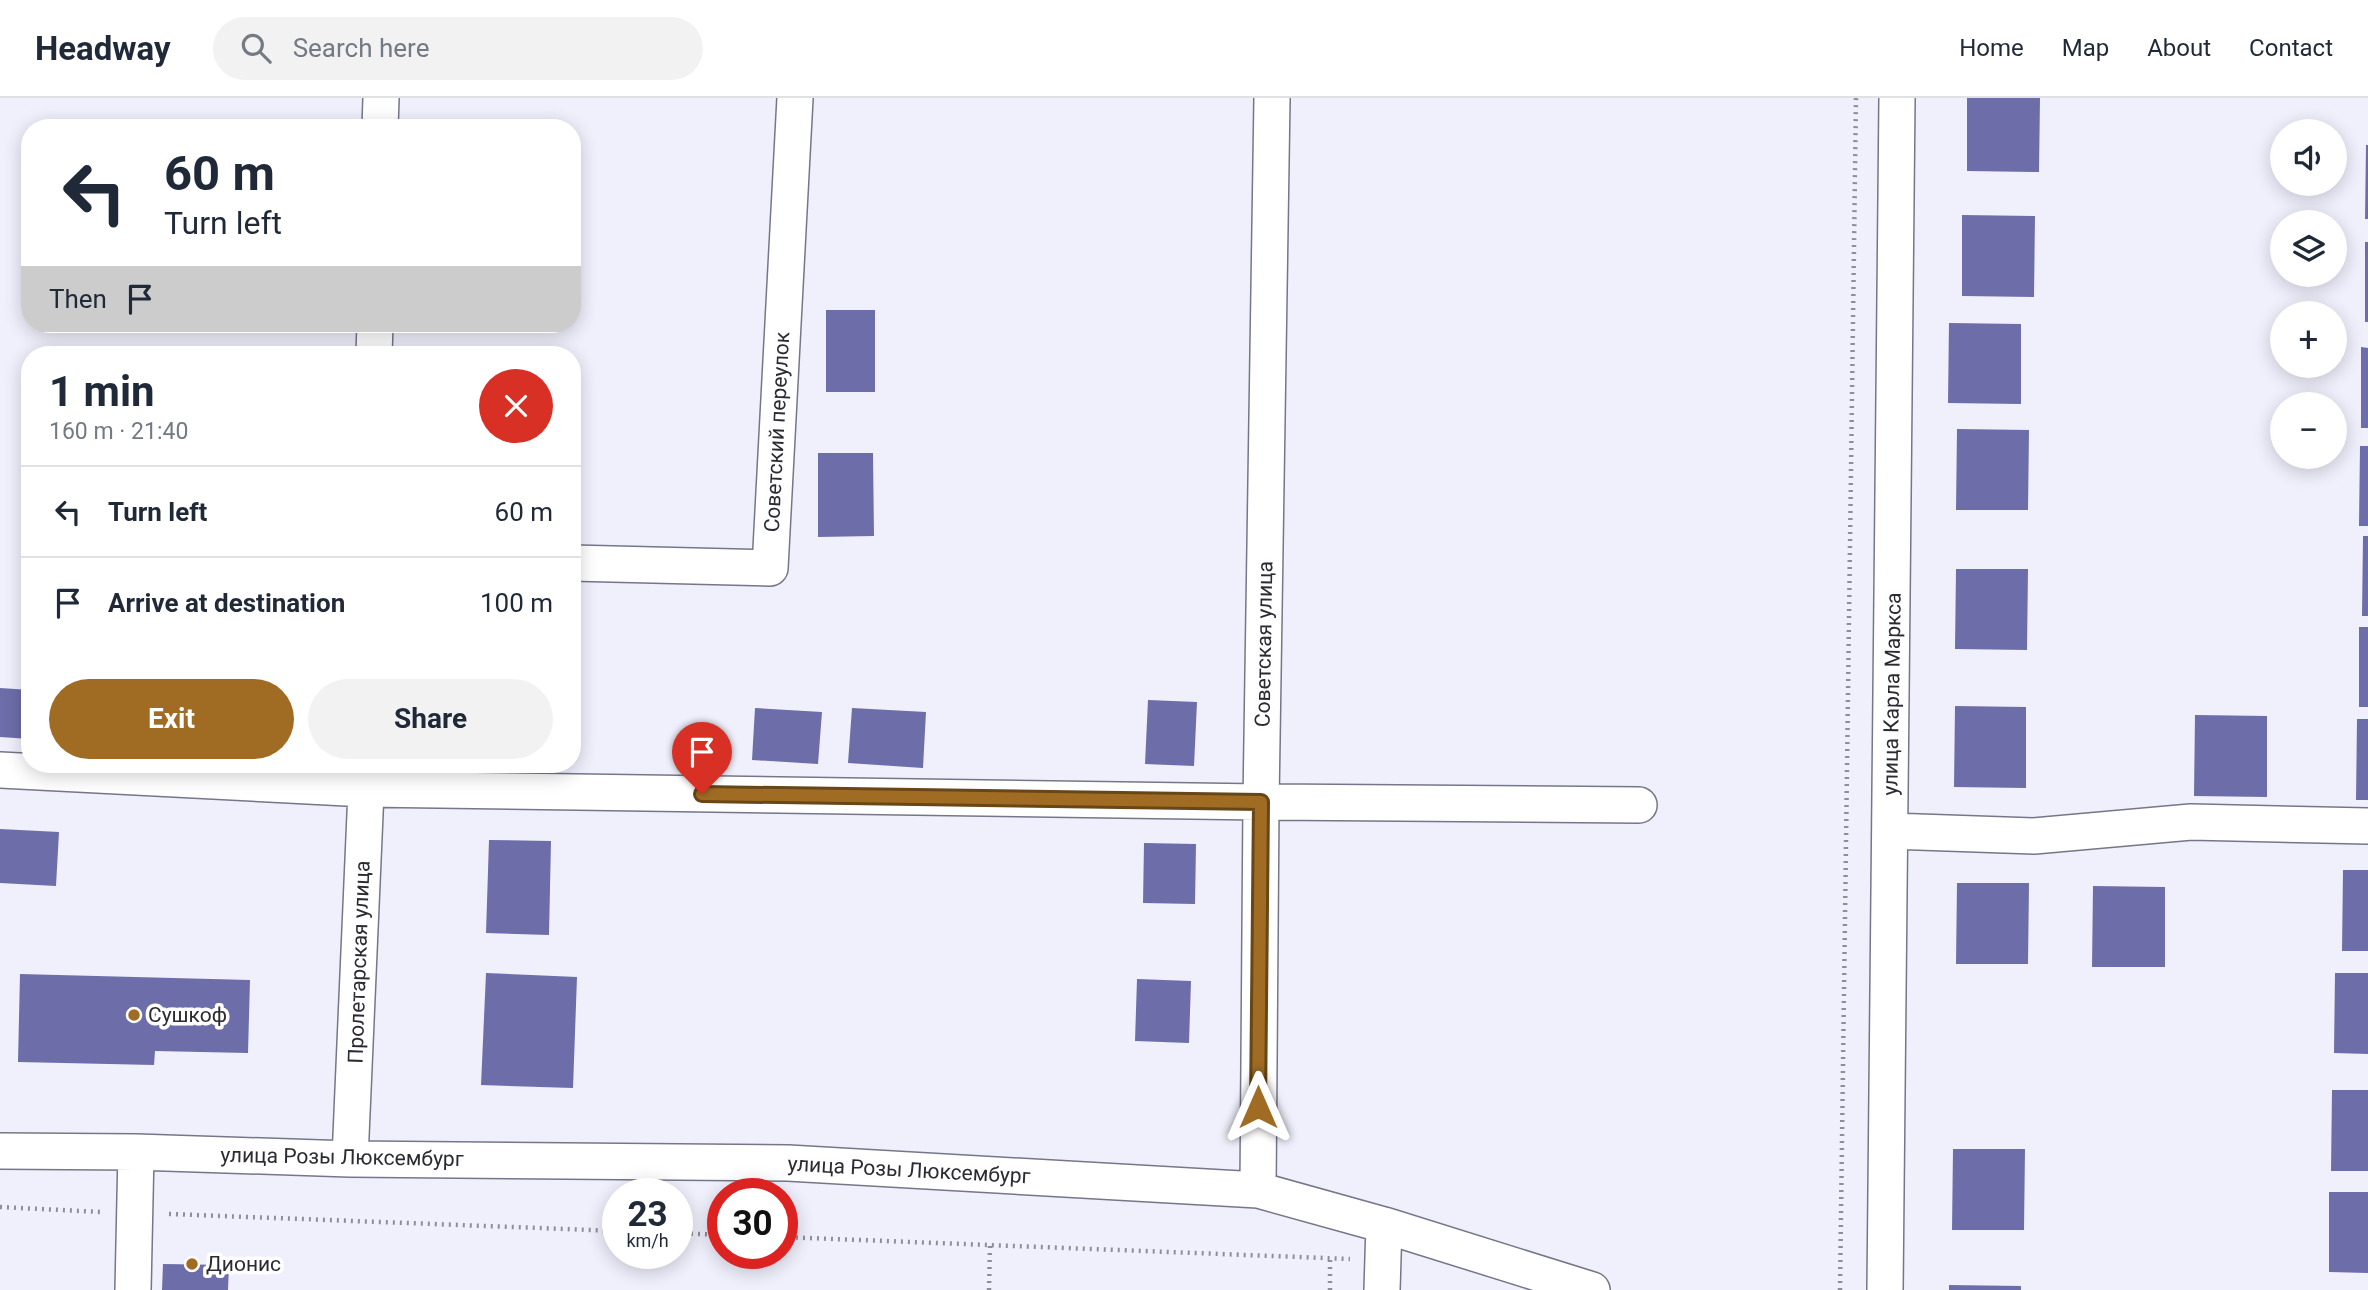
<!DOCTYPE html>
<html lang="en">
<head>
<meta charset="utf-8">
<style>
  :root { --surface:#fff; --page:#f2f2f3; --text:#1f2937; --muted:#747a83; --line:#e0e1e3; --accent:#a06c24 }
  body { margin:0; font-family:Roboto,sans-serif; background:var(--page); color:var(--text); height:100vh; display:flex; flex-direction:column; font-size:26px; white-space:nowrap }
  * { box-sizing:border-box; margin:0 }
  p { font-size:23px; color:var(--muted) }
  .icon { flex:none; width:38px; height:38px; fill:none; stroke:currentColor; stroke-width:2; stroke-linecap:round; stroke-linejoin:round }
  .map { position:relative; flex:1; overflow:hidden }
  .details { position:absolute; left:21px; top:248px; width:560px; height:427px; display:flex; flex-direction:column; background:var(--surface); border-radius:28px; box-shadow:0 4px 18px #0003 }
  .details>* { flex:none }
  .banner { position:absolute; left:21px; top:21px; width:560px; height:214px; border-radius:28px; box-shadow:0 4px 18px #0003; background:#fff; color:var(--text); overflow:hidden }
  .tools { position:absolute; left:2270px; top:21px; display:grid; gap:14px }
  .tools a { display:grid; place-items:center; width:77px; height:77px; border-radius:50%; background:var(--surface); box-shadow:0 4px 18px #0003; font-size:35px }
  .speed { position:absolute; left:602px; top:1080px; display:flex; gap:14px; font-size:35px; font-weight:700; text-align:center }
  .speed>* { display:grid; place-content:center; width:91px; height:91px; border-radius:50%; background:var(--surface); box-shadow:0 4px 18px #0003; line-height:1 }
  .speed small { font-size:18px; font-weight:400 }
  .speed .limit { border:10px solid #d22; background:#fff; color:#111 }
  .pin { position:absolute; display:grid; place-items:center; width:60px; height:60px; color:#fff; margin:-72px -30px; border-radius:50% 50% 50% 0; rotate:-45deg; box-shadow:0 0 7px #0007 }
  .pin .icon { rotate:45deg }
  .me { position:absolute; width:77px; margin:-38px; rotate:0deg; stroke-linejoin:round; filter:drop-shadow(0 0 5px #0008) }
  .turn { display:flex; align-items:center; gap:24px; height:147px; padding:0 28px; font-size:32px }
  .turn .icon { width:91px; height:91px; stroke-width:2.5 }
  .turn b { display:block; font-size:49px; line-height:60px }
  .then { display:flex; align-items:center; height:66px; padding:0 28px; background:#0003; gap:14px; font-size:26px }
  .round { display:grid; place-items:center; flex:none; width:74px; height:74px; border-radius:37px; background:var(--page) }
  .overview { display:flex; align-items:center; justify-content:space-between; height:119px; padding:0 28px }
  h1 { font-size:42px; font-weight:700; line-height:52px }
  .action { display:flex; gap:14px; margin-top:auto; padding:14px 28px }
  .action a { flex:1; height:80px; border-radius:42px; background:var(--accent); color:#fff; font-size:28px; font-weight:700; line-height:80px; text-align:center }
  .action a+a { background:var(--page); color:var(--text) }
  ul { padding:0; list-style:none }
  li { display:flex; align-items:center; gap:21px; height:91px; padding:0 28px; border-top:2px solid var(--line) }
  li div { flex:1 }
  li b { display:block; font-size:26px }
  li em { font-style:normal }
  header { display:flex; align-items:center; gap:42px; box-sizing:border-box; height:98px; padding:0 35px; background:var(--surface); border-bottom:2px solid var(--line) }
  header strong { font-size:33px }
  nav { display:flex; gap:38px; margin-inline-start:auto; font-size:24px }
  .search { width:490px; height:63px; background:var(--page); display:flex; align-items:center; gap:18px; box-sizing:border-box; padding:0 24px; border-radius:38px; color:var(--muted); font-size:26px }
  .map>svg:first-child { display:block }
  .building { fill:#6d6daa }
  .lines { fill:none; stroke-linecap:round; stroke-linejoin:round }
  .minor-casing { stroke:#757689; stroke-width:38 }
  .path { stroke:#8d8e98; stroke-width:4.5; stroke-dasharray:2 5; stroke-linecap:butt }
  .minor { stroke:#fff; stroke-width:35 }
  .route-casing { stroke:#684617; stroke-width:18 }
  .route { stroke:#a06c24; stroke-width:12 }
  .poi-dot { fill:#a06c24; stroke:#fefefe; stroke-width:2.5 }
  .labels { text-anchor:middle; stroke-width:7; stroke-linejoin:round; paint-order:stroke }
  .street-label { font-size:21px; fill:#2a2a32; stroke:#fefefe }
  .poi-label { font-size:21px; fill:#2a2a32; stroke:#fefefe; text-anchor:start }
</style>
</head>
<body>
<header>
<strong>Headway</strong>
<div class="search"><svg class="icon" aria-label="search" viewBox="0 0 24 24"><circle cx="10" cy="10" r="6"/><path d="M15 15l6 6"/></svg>Search here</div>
<nav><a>Home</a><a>Map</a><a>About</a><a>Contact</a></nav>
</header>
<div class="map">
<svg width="2368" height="1192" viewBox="0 0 2368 1192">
  <rect width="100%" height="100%" fill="#eff0fc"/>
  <path class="building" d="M1967,0H2040L2039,74L1967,73Z
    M2366,47H2368V121H2365Z
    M1962,117L2035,118L2034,199L1962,198Z
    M2365,144H2368V224H2365Z
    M826,212H875V294H826Z
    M1949,225L2021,226V306L1948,305Z
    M2361,249L2368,250V330H2361Z
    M1957,331L2029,332L2028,412H1956Z
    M2360,348H2368V428H2359Z
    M818,355H873L874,438L818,439Z
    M2363,438H2368V518H2362Z
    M1956,471H2028L2027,552L1955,551Z
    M2359,529H2368V609H2359Z
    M0,590L30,592V641L0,639Z
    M1148,602L1197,604L1194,668L1145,666Z
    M1955,608L2026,609V690L1954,689Z
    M755,610L822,614L818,666L752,662Z
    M852,610L926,614L923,670L848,665Z
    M2195,617L2267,618V699L2194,698Z
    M2357,621H2368V702H2356Z
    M0,731L59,734L56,788L0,785Z
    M489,742L551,743L549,837L486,835Z
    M1144,745L1196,746L1195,806L1143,805Z
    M2343,772H2368V853H2342Z
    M1957,785H2029L2028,866H1956Z
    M2093,788L2165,789V869H2092Z
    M486,875L577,879L573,990L481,987Z
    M2335,875H2368V956L2334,955Z
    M20,876L250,882L248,955L155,953L154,967L18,964Z
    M1137,881L1191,883L1189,945L1135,943Z
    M2332,992H2368V1073H2331Z
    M1953,1051H2025L2024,1132H1952Z
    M2329,1094H2368V1175L2329,1174Z
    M163,1166L229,1167L228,1192H162Z
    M1949,1187L2021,1188V1192H1949Z"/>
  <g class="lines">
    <defs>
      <path id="minor" d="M380,30L381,0
        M374,257L375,226
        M572,465L770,470L795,0
        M0,672L366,691L1261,704L1639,707
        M1890,733L2034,738L2191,724L2368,728
        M0,1053L136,1054L350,1061L788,1065L1258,1092L1384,1127L1592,1192
        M350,1061L367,670
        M1258,1092L1261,704L1272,0
        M133,1192L136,1054
        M1382,1192L1384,1127
        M1885,1192L1897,0"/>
    </defs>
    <use href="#minor" class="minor-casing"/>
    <path class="path" d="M0,1109L101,1114
      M169,1116L618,1133
      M677,1135L723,1137
      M782,1139L1350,1161
      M989,1192L990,1147
      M1330,1192V1160
      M1840,1192L1856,0"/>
    <use href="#minor" class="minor"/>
  </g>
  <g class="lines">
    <defs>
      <path id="route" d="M702,696L1261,704L1258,1009"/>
    </defs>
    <use href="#route" class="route-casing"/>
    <use href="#route" class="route"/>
  </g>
  <g class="poi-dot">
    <circle cx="134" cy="917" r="7"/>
    <circle cx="192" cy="1166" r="7"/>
  </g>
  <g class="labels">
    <g class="street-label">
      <text transform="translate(777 334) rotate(-87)" y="7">Советский переулок</text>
      <text transform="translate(1264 546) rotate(-89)" y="7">Советская улица</text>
      <text transform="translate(1892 596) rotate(-89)" y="7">улица Карла Маркса</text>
      <text transform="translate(359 864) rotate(-88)" y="7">Пролетарская улица</text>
      <text transform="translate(342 1059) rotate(1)" y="7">улица Розы Люксембург</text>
      <text transform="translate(909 1072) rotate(3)" y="7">улица Розы Люксембург</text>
    </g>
    <g class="poi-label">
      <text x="148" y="924">Сушкоф</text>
      <text x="206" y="1173">Дионис</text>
    </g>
  </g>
</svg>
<div class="tools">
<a><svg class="icon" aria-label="sound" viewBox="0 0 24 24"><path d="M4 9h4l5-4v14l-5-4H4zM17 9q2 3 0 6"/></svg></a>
<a><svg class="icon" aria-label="layers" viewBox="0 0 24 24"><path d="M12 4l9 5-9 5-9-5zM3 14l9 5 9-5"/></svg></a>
<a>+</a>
<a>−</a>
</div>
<div class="speed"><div>23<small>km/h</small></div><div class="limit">30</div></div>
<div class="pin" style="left:702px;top:696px;background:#d93025"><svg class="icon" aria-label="arrive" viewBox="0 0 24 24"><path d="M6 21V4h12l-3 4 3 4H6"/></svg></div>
<svg class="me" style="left:1258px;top:1009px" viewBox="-20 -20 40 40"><path d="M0-17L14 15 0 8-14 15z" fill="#a06c24" stroke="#fff" stroke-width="4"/></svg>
<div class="banner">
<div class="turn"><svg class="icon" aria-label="left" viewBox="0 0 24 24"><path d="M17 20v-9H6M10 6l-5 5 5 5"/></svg><div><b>60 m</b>Turn left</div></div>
<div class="then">Then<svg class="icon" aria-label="arrive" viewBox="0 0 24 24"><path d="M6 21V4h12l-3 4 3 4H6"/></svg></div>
</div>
<section class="details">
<div class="overview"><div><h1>1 min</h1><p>160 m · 21:40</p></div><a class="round" style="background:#d93025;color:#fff"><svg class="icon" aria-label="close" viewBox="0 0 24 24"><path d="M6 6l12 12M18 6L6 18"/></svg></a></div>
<ul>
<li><svg class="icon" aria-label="left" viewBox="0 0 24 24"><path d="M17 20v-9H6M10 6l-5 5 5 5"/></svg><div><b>Turn left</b></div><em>60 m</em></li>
<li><svg class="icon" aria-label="arrive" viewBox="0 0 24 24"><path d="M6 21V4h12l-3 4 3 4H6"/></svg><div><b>Arrive at destination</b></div><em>100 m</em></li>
</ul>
<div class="action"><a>Exit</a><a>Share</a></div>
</section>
</div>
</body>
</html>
